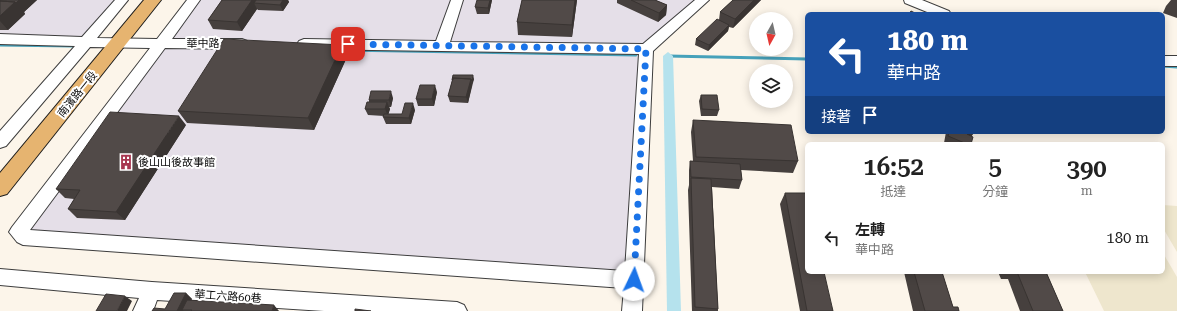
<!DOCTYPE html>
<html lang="zh-TW">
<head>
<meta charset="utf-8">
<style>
  :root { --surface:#fff; --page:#f2f2f2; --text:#222; --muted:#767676 }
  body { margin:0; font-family:"Roboto Serif","Noto Sans TC",serif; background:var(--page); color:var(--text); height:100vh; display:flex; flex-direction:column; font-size:15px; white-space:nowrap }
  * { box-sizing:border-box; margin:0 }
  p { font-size:13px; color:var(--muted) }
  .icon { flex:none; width:22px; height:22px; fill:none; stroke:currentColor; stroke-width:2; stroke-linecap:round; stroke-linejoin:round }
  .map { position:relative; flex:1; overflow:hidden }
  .details { position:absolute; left:805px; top:142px; width:360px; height:132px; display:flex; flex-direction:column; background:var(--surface); border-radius:6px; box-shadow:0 2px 10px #0003 }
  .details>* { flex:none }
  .top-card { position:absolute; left:805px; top:12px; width:360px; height:122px; border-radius:6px; box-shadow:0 2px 10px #0003; background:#1a4fa0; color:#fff; overflow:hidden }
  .needle { width:26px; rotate:188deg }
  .buttons { position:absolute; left:749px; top:12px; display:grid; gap:8px }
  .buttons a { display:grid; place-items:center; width:44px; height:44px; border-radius:50%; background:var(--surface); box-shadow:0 2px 10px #0003; font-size:20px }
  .pin { position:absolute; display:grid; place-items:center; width:34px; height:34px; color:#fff; margin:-17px; border-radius:8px; box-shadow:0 2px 6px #0006 }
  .me { position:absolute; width:44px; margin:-22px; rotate:3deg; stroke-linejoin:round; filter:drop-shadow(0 0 3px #0008) }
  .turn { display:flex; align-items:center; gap:14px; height:84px; padding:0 16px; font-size:18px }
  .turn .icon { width:52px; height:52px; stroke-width:2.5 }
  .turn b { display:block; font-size:28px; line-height:34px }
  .then { display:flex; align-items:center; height:38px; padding:0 16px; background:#0003; gap:8px; font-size:15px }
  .eta { display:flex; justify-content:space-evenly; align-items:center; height:68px; text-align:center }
  .eta b { font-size:24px; font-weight:600; line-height:28px }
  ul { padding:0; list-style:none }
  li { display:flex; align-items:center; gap:12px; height:56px; padding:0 16px }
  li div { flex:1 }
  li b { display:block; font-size:15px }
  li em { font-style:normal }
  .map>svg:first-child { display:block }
  .industrial { fill:#e5dfe8 }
  .farmland { fill:#eee6cd }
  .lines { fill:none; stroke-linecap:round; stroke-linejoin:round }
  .stream { stroke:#46a1ba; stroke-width:3 }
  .canal { fill:#b5e2ed; fill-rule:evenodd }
  .minor-casing { stroke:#3d3d3d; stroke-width:2 }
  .major-casing { stroke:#1b1b1b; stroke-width:2 }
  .minor { fill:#fff; fill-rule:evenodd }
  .major { fill:#e6b470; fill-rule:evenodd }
  .wall { fill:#46403e }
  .shaded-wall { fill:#393432 }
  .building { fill:#514a48; stroke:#393432 }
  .route { stroke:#1a73e8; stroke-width:7; stroke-dasharray:0 12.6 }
  .labels { text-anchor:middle; stroke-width:4; stroke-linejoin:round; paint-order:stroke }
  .street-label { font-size:11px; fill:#0a0a0a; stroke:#fff }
  .poi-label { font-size:11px; fill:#0a0a0a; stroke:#fff; text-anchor:start }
</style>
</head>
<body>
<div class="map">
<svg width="1177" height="311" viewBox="0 0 1177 311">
  <rect width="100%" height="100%" fill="#fcf5ea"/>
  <path class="industrial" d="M0,0H120L85,40L0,38Z
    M189,0H704L646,49L634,280L23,237Z"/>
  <path class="farmland" d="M1163,205L1177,206V252L1163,228Z
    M1163,253L1177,277V311H1104L1085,272H1163Z"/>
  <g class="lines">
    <path class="stream" d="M0,45L74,46
      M341,50L636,55
      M668,56L807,59
      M1163,66L1177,67"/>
    <path class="canal" d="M668,52L673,56L681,311H667L663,56Z"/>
    <defs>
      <path id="minor" d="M115,0H128L97,38L157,39L187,0H200L172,39H242L247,41L249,44L247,47L242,49L165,48L30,230L625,271L639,54L304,49L299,47L297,44L299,41L304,39L436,41L451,0H463L450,42L643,44L695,0H709L653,51L642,311H622L624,288L23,245L17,242L9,232L12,227L150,48L90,47L6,146L0,148V131L75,46L0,44V34L82,37Z
        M904,0H922L949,11L951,14H932L905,3Z
        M1163,56H1177V66H1163Z
        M0,269L152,282L457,302L464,305L467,311H324L157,300L153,311H133L139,298L0,285Z"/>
      <path id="major" d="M144,0H161L7,194L0,196V173Z"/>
    </defs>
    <use href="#minor" class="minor-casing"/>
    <use href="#major" class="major-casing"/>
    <use href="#minor" class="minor"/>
    <use href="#major" class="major"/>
  </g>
  <path class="wall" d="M0,0H37L24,12L25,14L8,30H0Z
    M222,0H288L289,2L283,11L258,10L257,9L242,31L213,29L208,20Z
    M492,0L489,14H477L475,7Z
    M522,0H577L572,37L518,35L517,22Z
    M617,0H655L667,5L666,15L658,22L617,3Z
    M733,0H761L733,28L729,27L728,31L708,51L695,45L696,39L719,20L720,12Z
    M1171,0H1177V18L1163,13L1166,6Z
    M807,37V43H805Z
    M347,57L314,130L187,123L178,111Z
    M474,79L468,103L450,102L448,96L452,81V80Z
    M437,92L434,106H418L416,99Z
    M701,95L719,110L717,116H701L699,101Z
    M393,98L391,107H389L390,109L388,114H402L415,110L411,124H386L383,117L384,116L368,115L365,109L369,102V100Z
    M693,120L798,161L793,173L741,170L742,180L739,189L712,187L718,309V311H692L688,190L689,185V170L690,161H693L691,132Z
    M186,125L125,220L77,218L68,209L74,199L65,198L56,189Z
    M946,132H973L972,136L971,144H947L944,143Z
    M785,193L833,311H800L780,204Z
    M904,272H942L953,307L959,311H913Z
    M998,272H1046L1063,311H1020L1008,279H1001Z
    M186,293L192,299L191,300L279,311H152L165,309Z"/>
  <path class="shaded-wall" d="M19,0H37L24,12L25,14L8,30L0,21V16L15,2Z
    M252,0H263L254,3L257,9L242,31L237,22Z
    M283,0H288L289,2L283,11L280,5Z
    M490,0H492L489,14L488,8Z
    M575,0H577L572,37V25Z
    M754,0H761L733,28L735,19Z
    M667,5L666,15L658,22L659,13Z
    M729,25L728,31L708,51L709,45Z
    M342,45L347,57L314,130L308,118Z
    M473,75L474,79L472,84V81Z
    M471,79L472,85L468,103L466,97Z
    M435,85L437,92L434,106L432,99Z
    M391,91L393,98L391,107L389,100Z
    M387,102L390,109L388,116L385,109Z
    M413,103L415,110L411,124L409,118Z
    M179,116L186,125L125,220L116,212Z
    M186,293L192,299L186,310H182L184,311H177Z
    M125,296L132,301L127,311H117Z
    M274,305L279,311H272Z"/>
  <path class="building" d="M0,0H19L16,3L15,2L0,1Z
    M222,0H252L237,22L208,20Z
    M256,0H283L280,5L254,3Z
    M477,0H490L488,8L475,7Z
    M522,0H575L572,25L517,22Z
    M631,0H655L667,5L659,13Z
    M733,0H754L735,19L720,12Z
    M0,1L15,2L0,16Z
    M911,11L917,14H909Z
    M717,19L729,25L709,45L696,39Z
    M224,39L342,45L308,118L178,111Z
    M453,75H473L472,81L471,79L453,78V80H452Z
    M453,78L471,79L466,97L448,96Z
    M420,85H435L432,99H416Z
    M371,91H391L389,100H369Z
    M701,95H717L719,110L702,109Z
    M367,102H387L385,109H365Z
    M405,103H413L409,118L383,117L384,114H402Z
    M110,112L179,116L116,212L68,209L80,190L56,189Z
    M693,120L791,125L798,161L696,157Z
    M949,132H973L972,135L967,134L973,137L971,144H967L948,136Z
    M690,161L740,164L742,180L691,177Z
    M691,178L711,179L718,309L695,307Z
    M785,193H807V272H824L833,311H807Z
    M914,272H942L953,307H958L959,311H925Z
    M1017,272H1046L1063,311H1033Z
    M174,293H186L177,311H152L154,308L165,309Z
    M106,294L125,296L117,311H96Z
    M187,300L274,305L272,311H191L192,310H182Z
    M355,309L371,311H355Z"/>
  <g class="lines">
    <path class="route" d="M348,44L646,49L634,280"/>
  </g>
  <defs>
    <symbol id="building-bare" viewBox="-9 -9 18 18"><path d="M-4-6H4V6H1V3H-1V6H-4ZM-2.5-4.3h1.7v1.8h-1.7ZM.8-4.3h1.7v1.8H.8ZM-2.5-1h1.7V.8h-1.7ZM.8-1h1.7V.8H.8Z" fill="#a7354f" stroke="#fff" stroke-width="2.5" paint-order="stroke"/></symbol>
  </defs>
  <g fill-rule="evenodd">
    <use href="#building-bare" x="115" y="151" width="22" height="22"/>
  </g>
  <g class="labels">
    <g class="street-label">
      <text x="203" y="47">華中路</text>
      <text transform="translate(77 94) rotate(-51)" y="4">南濱路一段</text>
      <text transform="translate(228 296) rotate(4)" y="4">華工六路60巷</text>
    </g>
    <g class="poi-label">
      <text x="138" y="166">後山山後故事館</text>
    </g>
  </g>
</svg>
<div class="buttons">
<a><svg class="needle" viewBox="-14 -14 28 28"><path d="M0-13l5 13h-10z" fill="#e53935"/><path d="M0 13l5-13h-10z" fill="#767676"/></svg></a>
<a><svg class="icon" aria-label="layers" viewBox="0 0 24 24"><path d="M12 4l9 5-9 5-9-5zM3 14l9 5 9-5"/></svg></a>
</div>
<div class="pin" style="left:348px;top:44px;background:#d93025"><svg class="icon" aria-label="arrive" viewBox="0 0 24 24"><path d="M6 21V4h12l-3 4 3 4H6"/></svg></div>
<svg class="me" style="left:634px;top:280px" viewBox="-20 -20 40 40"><circle r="19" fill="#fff"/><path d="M0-13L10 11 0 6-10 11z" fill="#1a73e8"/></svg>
<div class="top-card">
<div class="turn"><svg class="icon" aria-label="left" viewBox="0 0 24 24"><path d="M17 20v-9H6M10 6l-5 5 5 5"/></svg><div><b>180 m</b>華中路</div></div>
<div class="then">接著<svg class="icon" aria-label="arrive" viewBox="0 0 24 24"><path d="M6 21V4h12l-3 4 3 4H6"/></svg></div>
</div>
<section class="details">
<div class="eta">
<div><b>16:52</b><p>抵達</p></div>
<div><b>5</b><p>分鐘</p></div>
<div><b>390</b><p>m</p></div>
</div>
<ul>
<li><svg class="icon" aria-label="left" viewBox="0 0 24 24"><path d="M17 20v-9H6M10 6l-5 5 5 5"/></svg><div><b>左轉</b><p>華中路</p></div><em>180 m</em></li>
</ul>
</section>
</div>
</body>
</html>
